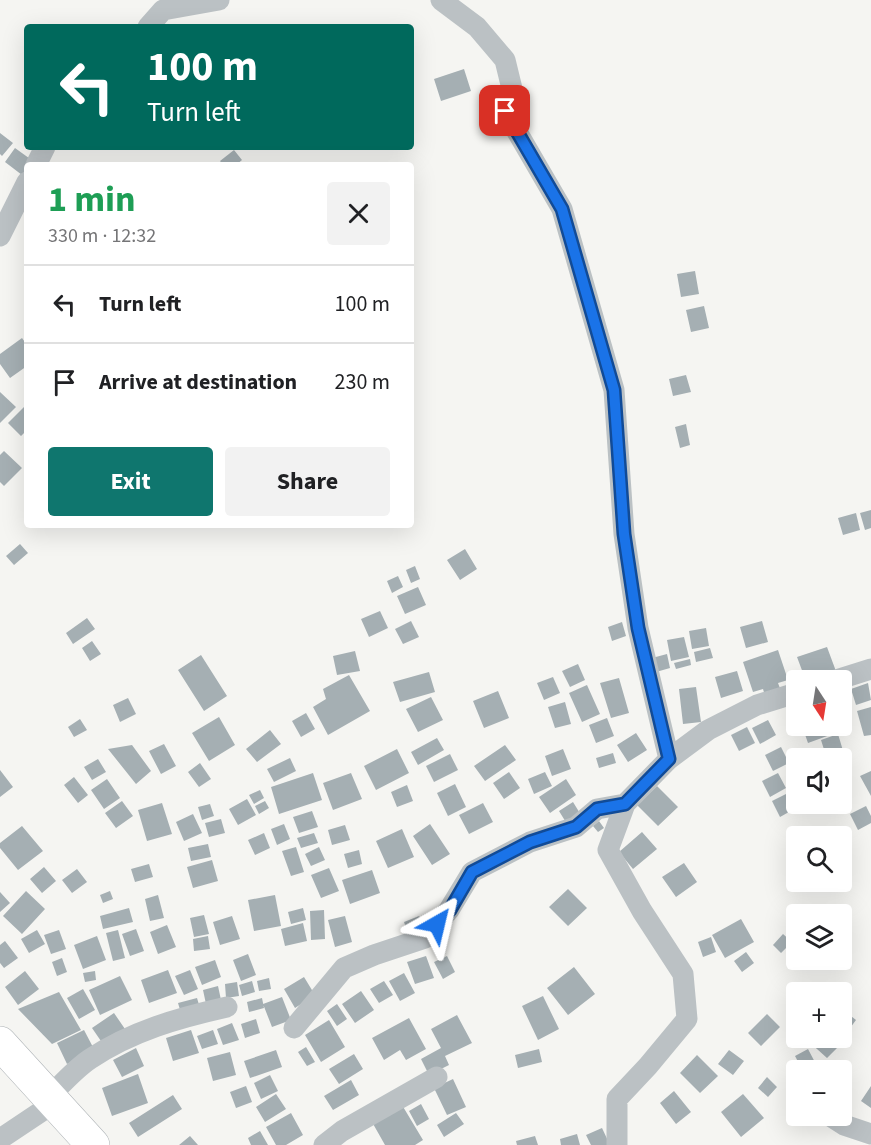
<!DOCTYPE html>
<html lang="en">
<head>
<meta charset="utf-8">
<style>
  :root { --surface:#fff; --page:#f2f2f2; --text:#202124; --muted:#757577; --line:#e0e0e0; --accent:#0f766e }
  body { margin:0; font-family:"Source Sans 3",sans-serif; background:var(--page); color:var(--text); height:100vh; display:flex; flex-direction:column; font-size:22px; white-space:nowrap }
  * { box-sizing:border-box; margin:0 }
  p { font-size:20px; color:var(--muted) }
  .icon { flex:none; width:33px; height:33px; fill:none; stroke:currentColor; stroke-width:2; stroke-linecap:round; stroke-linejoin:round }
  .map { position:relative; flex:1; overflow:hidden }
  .panel { position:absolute; left:24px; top:162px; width:390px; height:366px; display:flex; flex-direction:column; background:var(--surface); border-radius:6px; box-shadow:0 6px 24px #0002 }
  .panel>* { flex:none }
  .hud { position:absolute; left:24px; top:24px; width:390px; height:126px; border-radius:6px; box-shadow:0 6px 24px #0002; background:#00695c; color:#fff; overflow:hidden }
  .needle { width:39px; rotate:168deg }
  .fabs { position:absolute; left:786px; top:670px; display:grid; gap:12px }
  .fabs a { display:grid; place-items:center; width:66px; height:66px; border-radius:6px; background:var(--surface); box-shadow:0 6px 24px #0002; font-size:30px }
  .pin { position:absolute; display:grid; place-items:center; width:51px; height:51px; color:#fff; margin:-26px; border-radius:12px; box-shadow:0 3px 9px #0006 }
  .me { position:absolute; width:66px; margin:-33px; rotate:37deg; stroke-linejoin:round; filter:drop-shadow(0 0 4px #0008) }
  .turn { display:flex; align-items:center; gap:21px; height:126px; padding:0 24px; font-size:27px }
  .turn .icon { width:78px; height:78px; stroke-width:2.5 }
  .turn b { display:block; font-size:42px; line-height:51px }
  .round { display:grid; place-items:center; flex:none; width:63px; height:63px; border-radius:6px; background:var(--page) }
  .headline { display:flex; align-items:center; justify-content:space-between; height:102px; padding:0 24px }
  h1 { font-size:36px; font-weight:700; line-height:45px; color:#1e9e55 }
  .button { display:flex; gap:12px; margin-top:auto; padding:12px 24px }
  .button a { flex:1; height:69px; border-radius:6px; background:var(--accent); color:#fff; font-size:24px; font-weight:700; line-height:69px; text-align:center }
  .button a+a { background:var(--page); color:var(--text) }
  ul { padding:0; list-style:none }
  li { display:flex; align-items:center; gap:18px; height:78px; padding:0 24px; border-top:2px solid var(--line) }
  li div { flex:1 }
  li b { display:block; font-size:22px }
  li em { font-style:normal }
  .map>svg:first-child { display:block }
  .building { fill:#a5afb3 }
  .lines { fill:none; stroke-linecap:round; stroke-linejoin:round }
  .trunk-casing { stroke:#afb4b7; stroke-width:34 }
  .minor { stroke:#bbc1c4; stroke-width:21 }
  .trunk { stroke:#fff; stroke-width:33 }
  .route-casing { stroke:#114b97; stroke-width:15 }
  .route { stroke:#1a73e8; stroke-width:10 }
</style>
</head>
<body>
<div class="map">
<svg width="871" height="1145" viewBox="0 0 871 1145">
  <rect width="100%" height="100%" fill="#f5f5f2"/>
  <path class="building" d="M464,69L471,91L441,101L434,79Z
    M0,133L13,143L2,156L0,154Z
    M15,148L33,161L22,175L5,162Z
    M234,150L242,160L236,165H223L220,161Z
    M695,271L699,294L681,297L677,274Z
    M704,306L709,328L691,332L686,310Z
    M22,338L27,345V366L10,378L0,364V354Z
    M686,375L691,392L673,396L669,379Z
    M0,392L16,407L0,423Z
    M25,406L27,407V430L21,436L8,423Z
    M686,424L690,445L680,448L675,427Z
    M4,451L22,468L4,486L0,482V455Z
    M871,510V528L865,530L860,513Z
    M856,513L860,530L843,535L838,518Z
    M20,544L28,553L14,565L6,556Z
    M465,549L477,569L460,580L447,560Z
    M415,566L420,579L411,583L406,570Z
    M398,576L403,587L392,593L387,581Z
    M418,587L426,605L405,614L397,596Z
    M380,611L388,628L369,637L361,619Z
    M87,618L95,629L73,644L66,633Z
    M411,621L419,637L403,644L395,629Z
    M762,621L768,642L746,648L740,627Z
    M622,622L626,636L612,641L608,627Z
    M706,628L709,646L692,649L689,631Z
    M684,637L689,657L671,661L667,640Z
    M92,641L101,654L90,661L82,648Z
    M827,647L837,674L817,681H806L797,657Z
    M710,648L713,658L696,662L694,652Z
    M778,650L788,680L778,683L781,691L765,696L763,689L753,692L743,662Z
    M355,651L360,671L337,675L333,656Z
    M667,654L670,668L656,672L652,658Z
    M201,655L227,696L204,711L178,670Z
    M690,659L691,665L676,669L674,663Z
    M578,664L585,680L570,687L562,671Z
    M737,671L743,691L721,698L715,677Z
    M429,672L435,692L400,702L393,682Z
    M349,675L370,711L328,735L313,707L326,699L323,689Z
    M553,677L560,693L544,700L537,683Z
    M619,678L629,713L611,718L600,683Z
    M868,683L871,700L856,705L851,689Z
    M587,685L600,714L582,722L569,693Z
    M696,687L701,722L683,724L679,689Z
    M498,691L509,718L484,728L473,701Z
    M431,697L443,720L418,732L406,709Z
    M128,698L136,714L120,722L113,705Z
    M565,702L571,724L555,728L548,707Z
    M871,707V735L864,736L857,711Z
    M306,713L315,729L301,737L292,721Z
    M219,717L235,745L209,761L192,733Z
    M607,718L614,736L596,743L589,725Z
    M80,719L87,730L74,737L68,727Z
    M768,720L776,735L760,744L752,728Z
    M802,726H827L830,735L808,743Z
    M747,727L755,743L739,751L731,735Z
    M270,730L281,744L257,762L246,749Z
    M636,733L647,750L628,762L617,745Z
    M838,734L844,754L827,759L821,740Z
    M437,738L444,750L418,765L411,752Z
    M164,744L176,766L161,774L149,751Z
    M132,745L151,771L136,784L108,749Z
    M505,745L516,760L485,781L474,766Z
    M781,747L789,763L773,771L765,755Z
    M397,749L409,773L376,790L364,766Z
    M563,749L571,769L552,776L545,756Z
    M613,753L616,763L599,768L596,758Z
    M450,754L458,770L434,782L426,766Z
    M290,758L296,771L274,782L267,769Z
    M98,759L106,772L92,780L84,767Z
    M200,763L211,779L199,787L188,772Z
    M0,770L13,787L0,797Z
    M871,771V796L860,776Z
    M509,772L520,788L504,799L493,783Z
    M545,772L552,786L534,794L528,779Z
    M313,773L322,800L279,814L271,787Z
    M351,773L362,799L333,810L323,783Z
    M778,773L786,788L770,797L762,781Z
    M74,777L88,795L78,803L64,785Z
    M107,779L120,798L104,809L91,790Z
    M566,779L576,795L550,813L539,797Z
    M455,784L466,807L448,816L437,793Z
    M407,785L413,801L397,807L391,792Z
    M657,786L678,807L658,826L637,805Z
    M260,790L264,798L254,804L249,795Z
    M788,793L796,808L780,817L772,801Z
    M247,799L256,815L238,825L229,809Z
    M122,801L133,816L116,828L105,813Z
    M265,801L269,808L259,814L255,806Z
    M573,802L581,815L567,824L559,811Z
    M162,803L172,834L147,841L138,810Z
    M483,803L493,822L469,834L459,815Z
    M210,804L214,816L202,820L198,807Z
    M866,806L871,816V823L858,830L850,814Z
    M312,811L318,827L299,833L293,817Z
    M193,814L202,833L184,841L176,822Z
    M221,819L225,833L209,837L205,823Z
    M599,821L604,828L598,832L593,826Z
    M284,824L290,839L277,845L271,829Z
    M430,824L450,854L432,865L413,836Z
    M345,825L350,840L332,845L328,830Z
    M22,826L43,851L18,870L0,848V843Z
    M402,829L414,857L388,868L376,841Z
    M642,832L657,849L633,869L619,852Z
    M264,833L270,848L255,855L248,840Z
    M314,833L318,843L301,848L297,838Z
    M208,844L211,857L191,861L188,848Z
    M296,847L304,872L291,876L282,851Z
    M319,847L325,860L311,866L305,854Z
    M359,850L362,864L348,868L344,854Z
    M212,860L218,881L193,888L187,867Z
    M684,863L697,882L676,897L662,877Z
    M149,864L153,877L135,882L131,869Z
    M44,867L56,881L42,893L30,879Z
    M329,868L339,891L321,898L311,875Z
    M77,869L87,882L72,893L62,880Z
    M372,870L380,893L350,904L342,880Z
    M568,889L587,908L568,926L549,907Z
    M26,891L45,909L22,934L3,916Z
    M110,891L113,899L103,903L100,895Z
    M0,892L10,903L0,912Z
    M158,895L164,918L150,921L145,899Z
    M275,895L281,926L254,931L248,900Z
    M129,908L133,922L103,929L100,916Z
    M303,908L306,920L291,924L288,912Z
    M324,910L325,939L311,940L310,911Z
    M204,915L209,934L194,937L190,918Z
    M232,916L240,939L220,945L213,922Z
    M345,916L352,942L335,947L328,920Z
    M419,916L426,932L410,939L404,922Z
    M741,919L754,942L725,958L712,935Z
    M303,923L307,941L285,946L281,929Z
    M167,925L176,947L158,954L150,932Z
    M136,929L144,951L130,956L122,934Z
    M37,930L45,944L29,953L21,939Z
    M59,930L66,949L51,954L44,935Z
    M118,930L125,958L113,961L106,933Z
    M783,934L792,942L781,953L773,945Z
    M97,936L106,960L83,969L74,945Z
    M208,936L210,949L194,951L193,939Z
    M711,937L716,952L703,957L698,942Z
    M5,941L18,958L4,968L0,963V945Z
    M746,952L754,963L742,972L734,961Z
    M248,954L256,975L241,981L233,960Z
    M426,956L434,978L415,984L407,962Z
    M447,956L455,972L443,979L434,962Z
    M62,958L67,972L57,976L52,962Z
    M215,960L221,977L202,985L195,967Z
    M574,967L595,994L568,1015L547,988Z
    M168,970L177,993L149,1003L141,980Z
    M190,970L198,989L184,995L175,976Z
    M25,971L39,989L18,1005L5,987Z
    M95,971L96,980L85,982L83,973Z
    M404,973L415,993L400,1001L389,981Z
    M120,976L132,1000L100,1015L89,990Z
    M304,977L315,995L295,1008L284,989Z
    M269,978L271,989L259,991L257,981Z
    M252,981L255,992L242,996L239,985Z
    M384,981L393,995L379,1003L370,989Z
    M237,982L239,996L226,998L225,984Z
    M218,986L221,1000L206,1004L203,990Z
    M83,989L95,1010L79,1019L67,998Z
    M361,991L374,1010L355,1023L342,1004Z
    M59,992L81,1030L52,1044L18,1009Z
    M543,996L559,1029L538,1040L522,1006Z
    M282,997L291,1020L272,1027L263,1004Z
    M197,998L200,1008L181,1013L178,1003Z
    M262,998L264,1008L249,1012L247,1002Z
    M337,1004L347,1019L337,1026L327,1011Z
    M842,1009L856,1020L842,1039Z
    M114,1013L125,1029L103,1044L92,1028Z
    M767,1014L780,1027L761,1046L748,1033Z
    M457,1015L472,1043L445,1056L449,1065L429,1075L421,1059L441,1048L431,1029Z
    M409,1018L426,1049L406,1060L400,1050L384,1060L372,1038Z
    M256,1019L260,1033L245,1038L241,1024Z
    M329,1020L345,1047L321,1062L305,1035Z
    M232,1023L239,1040L223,1045L217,1029Z
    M84,1030L95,1051L67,1064L57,1043Z
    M191,1030L199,1053L173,1061L166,1038Z
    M213,1030L218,1044L202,1049L197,1036Z
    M809,1038H826L837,1048L827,1058L807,1040Z
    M306,1047L315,1062L307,1066L298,1052Z
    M136,1048L144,1066L122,1077L113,1060Z
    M539,1049L542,1062L518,1068L515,1055Z
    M808,1049L818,1068L812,1071H803L795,1056Z
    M276,1050L282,1067L250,1078L244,1061Z
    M729,1050L744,1061L733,1075L718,1064Z
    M230,1052L236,1075L213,1081L207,1058Z
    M354,1054L363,1069L339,1084L329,1069Z
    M697,1055L718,1076L700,1093L680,1073Z
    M138,1074L148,1103L112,1116L102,1088Z
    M270,1075L278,1091L261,1099L254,1083Z
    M767,1077L777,1087L768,1097L758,1088Z
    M453,1079L466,1107L447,1115L434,1088Z
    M351,1080L359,1095L333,1110L324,1096Z
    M246,1086L252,1102L236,1108L230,1092Z
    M871,1086V1108L861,1101Z
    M674,1091L691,1112L676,1124L660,1103Z
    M276,1094L286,1109L265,1122L256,1107Z
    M743,1094L764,1118L741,1137L721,1112Z
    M173,1095L182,1109L138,1137L129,1123Z
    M421,1104L429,1119L417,1126L409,1111Z
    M402,1105L423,1140L415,1145H385L372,1122Z
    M291,1113L303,1135L286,1145H276L266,1127Z
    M456,1113L464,1124L444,1137L437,1125Z
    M602,1128L610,1145H591L586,1135Z
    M260,1131L268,1145H251L248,1138Z
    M577,1134L580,1145H561L560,1139Z
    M190,1136L198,1145H179Z
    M535,1136L538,1145H517L516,1141Z"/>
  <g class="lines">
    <defs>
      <path id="trunk" d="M0,1043L93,1145"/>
    </defs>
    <use href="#trunk" class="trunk-casing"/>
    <path class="minor" d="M441,0L477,27L505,60L514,97L505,111L562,209L614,390L624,534L638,628L669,759L625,804L608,850L642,911L683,974L687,1019L648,1066L617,1099V1145
      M148,27L163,10L219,0
      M36,165L45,147
      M0,236L27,182
      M833,681L871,669
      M669,759L708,730L757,705L796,693
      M294,1028L344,968L374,955L425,938L449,910L472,872L530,842L576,827L597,809L625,804
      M49,1097C62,1084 75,1069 90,1059C132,1031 178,1018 227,1007
      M830,1116L844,1125L871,1134
      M0,1139L54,1103
      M324,1145L342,1131L437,1077"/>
    <use href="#trunk" class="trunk"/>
  </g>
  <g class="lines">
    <defs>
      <path id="route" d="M437,924L450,910L472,872L530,842L576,827L597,809L625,804L669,759L638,628L624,534L614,390L562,209L505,111"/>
    </defs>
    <use href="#route" class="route-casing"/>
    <use href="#route" class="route"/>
  </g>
</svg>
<div class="fabs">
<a><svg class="needle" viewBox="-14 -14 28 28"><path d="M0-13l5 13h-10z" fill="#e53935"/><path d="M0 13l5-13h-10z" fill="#757577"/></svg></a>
<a><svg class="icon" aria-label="sound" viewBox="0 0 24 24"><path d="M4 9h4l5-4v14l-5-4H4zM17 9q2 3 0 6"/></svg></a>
<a><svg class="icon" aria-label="search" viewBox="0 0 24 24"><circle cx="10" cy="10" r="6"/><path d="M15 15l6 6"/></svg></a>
<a><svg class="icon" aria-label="layers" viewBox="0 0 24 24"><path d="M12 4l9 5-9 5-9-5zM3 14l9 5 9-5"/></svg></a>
<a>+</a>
<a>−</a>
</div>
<div class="pin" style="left:505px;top:111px;background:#d93025"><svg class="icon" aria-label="arrive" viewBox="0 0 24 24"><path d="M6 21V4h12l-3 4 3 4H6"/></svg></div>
<svg class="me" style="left:437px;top:924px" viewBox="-20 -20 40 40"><path d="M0-17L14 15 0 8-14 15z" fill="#1a73e8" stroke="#fff" stroke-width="4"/></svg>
<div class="hud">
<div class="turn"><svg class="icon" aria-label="left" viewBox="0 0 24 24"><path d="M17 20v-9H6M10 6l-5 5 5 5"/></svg><div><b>100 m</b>Turn left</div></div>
</div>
<section class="panel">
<div class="headline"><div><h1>1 min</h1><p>330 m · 12:32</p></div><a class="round"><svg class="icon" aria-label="close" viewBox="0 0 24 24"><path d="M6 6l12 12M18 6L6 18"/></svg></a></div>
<ul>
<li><svg class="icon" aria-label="left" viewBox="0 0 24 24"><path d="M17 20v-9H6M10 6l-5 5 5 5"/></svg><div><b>Turn left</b></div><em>100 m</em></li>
<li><svg class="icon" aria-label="arrive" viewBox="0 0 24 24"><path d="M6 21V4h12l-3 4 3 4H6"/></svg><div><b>Arrive at destination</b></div><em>230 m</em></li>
</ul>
<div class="button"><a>Exit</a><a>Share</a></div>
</section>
</div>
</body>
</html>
